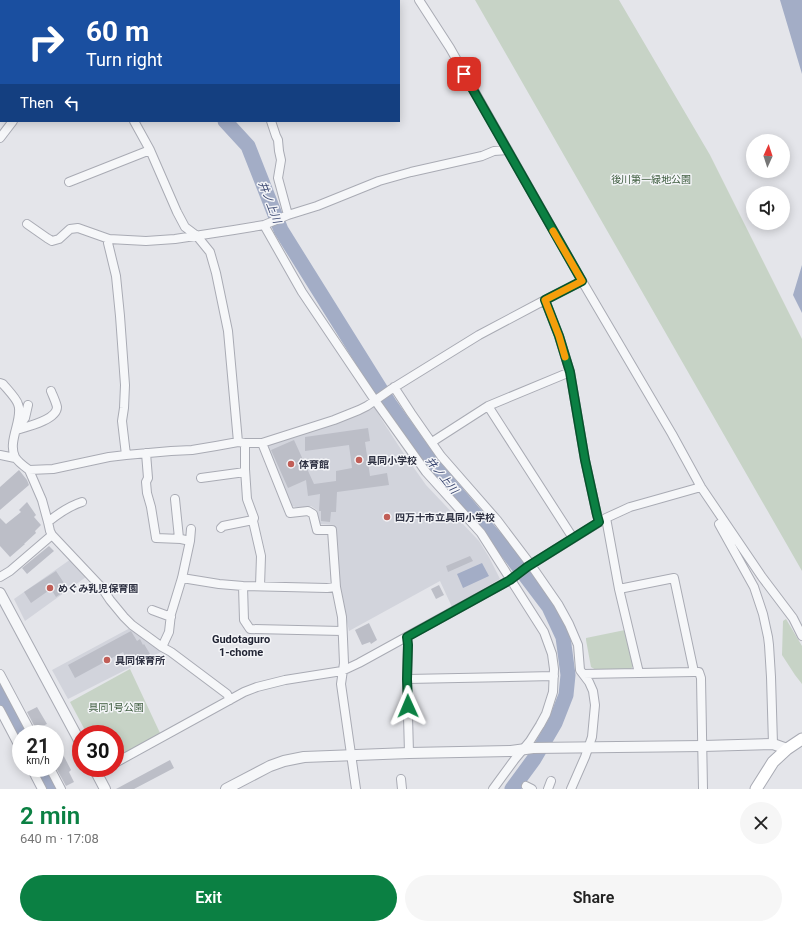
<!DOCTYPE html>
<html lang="en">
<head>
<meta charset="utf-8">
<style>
  :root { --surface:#fff; --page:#f6f6f6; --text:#222; --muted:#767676; --accent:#0b8043 }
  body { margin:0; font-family:Roboto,"Noto Sans JP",sans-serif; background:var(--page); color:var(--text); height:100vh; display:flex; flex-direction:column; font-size:15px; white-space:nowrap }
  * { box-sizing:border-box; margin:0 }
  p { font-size:13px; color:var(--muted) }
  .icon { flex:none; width:22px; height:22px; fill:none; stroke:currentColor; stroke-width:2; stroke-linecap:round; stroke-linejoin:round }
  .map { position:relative; height:789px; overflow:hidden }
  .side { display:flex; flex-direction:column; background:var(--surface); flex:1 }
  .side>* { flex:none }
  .guide { position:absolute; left:0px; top:0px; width:400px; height:122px; box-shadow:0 2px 10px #0003; background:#1a4fa0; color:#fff; overflow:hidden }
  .needle { width:26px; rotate:3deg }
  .tools { position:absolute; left:746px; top:134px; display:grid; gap:8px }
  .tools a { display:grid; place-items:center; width:44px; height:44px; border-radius:50%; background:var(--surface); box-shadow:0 2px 10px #0003; font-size:20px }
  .speed { position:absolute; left:12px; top:725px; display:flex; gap:8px; font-size:20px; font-weight:700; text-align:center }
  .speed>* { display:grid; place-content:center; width:52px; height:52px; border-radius:50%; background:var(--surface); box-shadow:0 2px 10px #0003; line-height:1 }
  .speed small { font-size:10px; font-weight:400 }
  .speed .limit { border:6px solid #d22; background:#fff; color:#111 }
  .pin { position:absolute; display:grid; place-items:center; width:34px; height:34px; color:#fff; margin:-17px; border-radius:8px; box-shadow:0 2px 6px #0006 }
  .me { position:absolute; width:44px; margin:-22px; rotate:359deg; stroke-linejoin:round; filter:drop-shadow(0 0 3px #0008) }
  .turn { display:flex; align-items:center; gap:14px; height:84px; padding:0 20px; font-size:18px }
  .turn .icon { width:52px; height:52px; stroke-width:2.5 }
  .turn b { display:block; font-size:28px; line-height:34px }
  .then { display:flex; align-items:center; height:38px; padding:0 20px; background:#0003; gap:8px; font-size:15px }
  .round { display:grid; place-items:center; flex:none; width:42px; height:42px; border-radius:21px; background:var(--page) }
  .overview { display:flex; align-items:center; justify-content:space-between; height:68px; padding:0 20px }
  h1 { font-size:24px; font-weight:600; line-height:30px; color:var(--accent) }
  .primary-button { display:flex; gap:8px; margin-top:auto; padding:8px 20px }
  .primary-button a { flex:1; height:46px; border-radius:24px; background:var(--accent); color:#fff; font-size:16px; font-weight:600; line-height:46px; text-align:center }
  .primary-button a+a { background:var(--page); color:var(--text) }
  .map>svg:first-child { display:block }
  .built { fill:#d2d4dc }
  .green { fill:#c7d3c6 }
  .water { fill:#a3adc6 }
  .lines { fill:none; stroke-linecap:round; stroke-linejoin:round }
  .river { stroke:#a3adc6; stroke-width:15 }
  .building { fill:#bcbec7 }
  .minor-casing { stroke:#a9abb4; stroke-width:10 }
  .tertiary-casing { stroke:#a9abb4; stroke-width:12 }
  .secondary-casing { stroke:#a9abb4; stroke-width:13 }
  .minor { stroke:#f6f7f9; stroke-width:8 }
  .tertiary { stroke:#f6f7f9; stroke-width:10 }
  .secondary { stroke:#fff; stroke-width:11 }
  .route-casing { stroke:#07532c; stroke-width:10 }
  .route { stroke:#0b8043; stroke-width:7 }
  .slow { stroke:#f59e0b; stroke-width:7 }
  .poi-dot { fill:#c15e57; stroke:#f4f5f8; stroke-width:1.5 }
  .labels { text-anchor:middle; stroke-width:3; stroke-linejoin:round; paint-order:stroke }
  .park-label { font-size:10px; fill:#3c5b3d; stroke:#f4f5f8 }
  .poi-label { font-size:10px; font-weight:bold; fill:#2d3041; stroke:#f4f5f8; text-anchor:start }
  .water-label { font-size:11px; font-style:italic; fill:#3b4871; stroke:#f4f5f8 }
  .neighbourhood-label { font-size:11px; font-weight:bold; fill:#1f2232; stroke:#f4f5f8 }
</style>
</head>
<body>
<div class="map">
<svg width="802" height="789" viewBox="0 0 802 789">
  <rect width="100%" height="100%" fill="#e4e5ea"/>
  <path class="built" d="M374,406L382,420L404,454L426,485L479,541L489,557L500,579L452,607L440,581L349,631L339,584L334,525L319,524L317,510L311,506L299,508L292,506L267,445Z
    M71,559L86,577L25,621L14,599Z
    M130,628L163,651L68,699L52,670Z"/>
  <path class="green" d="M475,0H619L710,155L802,339V571Z
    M786,619L802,646V684L795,675L782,655L783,621Z
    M625,630L633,666L631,669L596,670L591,667L586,640V638Z
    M130,669L160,733L115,759V734H87L70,702Z"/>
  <path class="water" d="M780,0H802V74Z
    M802,265V313L793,295Z
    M482,563L489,576L463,588L457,574Z"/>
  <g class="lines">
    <path class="river" d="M115,0V1
      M225,121L248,146L281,230L389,403L433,465L509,554L549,607L563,637L568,675L566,695L555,723L534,759L512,789
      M0,691L23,734
      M41,768L52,789"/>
  </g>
  <path class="building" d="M368,428L370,441L365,442L370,476L387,473L389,485L337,492L336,512H331L330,522L321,521V511H319L320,494L308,496L306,480L288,488L271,450L294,440L314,484L336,481V471L352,468L349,445L305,451V437Z
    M19,470L27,480L29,485L0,510V487Z
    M27,502L36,515L34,517L41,525L35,531L36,533L24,544H25L10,557L0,546V518L6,524L21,512L19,510Z
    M49,546L54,551L27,574L22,568Z
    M470,556L473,561L448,572L446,566Z
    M56,571L68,589L56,597L51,589L31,603L24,592Z
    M439,585L444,595L436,599L431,589Z
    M369,623L377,640L371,644L370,642L362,645L355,630Z
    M131,631L137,641L140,639L143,645L144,644L150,654L129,664L123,652L75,678L68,665Z
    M37,707L47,724L36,729L27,712Z
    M55,739L71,770L69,772L74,782L66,786L55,766Z
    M170,760L174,768L134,789H116Z"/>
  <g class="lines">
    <defs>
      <path id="minor" d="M47,0L48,1
        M184,0L185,1
        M419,0L450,48L582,281L672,434L701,487L762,577L793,618L802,636
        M134,121L150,150L177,212L185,227L197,236L210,252L216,273L228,331L238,442
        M271,121L276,136L278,140L279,151L281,160L278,178L288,215
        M0,138L13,121
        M69,182L150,150
        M27,224L47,238L52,241L59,239L70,229L78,228L109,239L146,241L175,239L234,230L264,225L288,215L317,206L379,181L411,172L482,156L494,151L508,150
        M264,225L302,292L374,399L426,472L481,533L544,632L552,654L554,669L553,692L546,714L540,725L530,741L515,759L493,789
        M109,239L108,243L116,276L120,316L125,385L124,408L122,421L126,455
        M545,300L559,336L570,372L585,460L597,515L599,522
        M0,383L3,384C7,389 16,398 18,404C24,418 7,441 15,457C18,462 25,467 29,470
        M394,387L411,413L441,456L497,520L531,565L558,604L569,624L578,645L580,670L583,674L694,672
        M488,406L573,538
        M17,429L25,418L28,405
        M16,430C26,427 57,420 57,407C56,402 53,396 51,391
        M432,442L488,406L570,372
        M245,443H262L334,420L359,410L367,406L390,390L479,335L545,300L582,281
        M262,443L290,513L308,511L313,514L317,530H332L336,587L342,617L343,639L344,663L341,684L356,789
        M146,453L148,478L146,482L147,493L151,507L156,538L181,539L190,541L182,578L171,614L169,632L162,647
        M0,455L15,458
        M201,478L245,472
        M175,499L179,538
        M606,518L619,589L639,673
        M48,522C59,513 69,506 82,502
        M719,524L754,587L763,614L768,637L769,645L771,677L773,744
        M221,528L223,526L253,520
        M190,541L191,529
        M0,577L10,571L52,535
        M182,578L219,584L243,586L327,588L336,587
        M243,586L244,620L250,629L342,631
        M619,589L674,578L694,672H699L701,678L703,789
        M152,610L171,617
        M407,637L408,645L407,679L409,753
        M0,674L32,734
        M407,679L554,676
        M230,700L227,694L171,652L162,647L132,625L124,617L110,600L102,588L52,535L50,531L48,522L42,500L29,470L53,469L109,457L126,455L171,451L192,450L216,446L238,442L245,443V469L247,499L254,518L253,521L261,556L260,586
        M0,710L21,750
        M115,763L244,692L257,687L285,680L342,671L359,663L510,580L527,567L606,518L630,507L701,487
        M31,768L42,789
        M50,768L61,789
        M96,773L105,768
        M401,779L402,789
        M526,786L532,789
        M548,789L551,781
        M571,789L585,757L592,737L595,705L593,691L589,682L583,674"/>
      <path id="tertiary" d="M0,593L81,744
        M94,768L105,789
        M226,789L270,766L284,761L304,757L409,753L511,751L533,748L703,746L773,744L787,749"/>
      <path id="secondary" d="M756,789L773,762L787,749L802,739"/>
    </defs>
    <use href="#minor" class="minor-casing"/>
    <use href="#tertiary" class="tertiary-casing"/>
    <use href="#secondary" class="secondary-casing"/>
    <use href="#minor" class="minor"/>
    <use href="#tertiary" class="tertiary"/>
    <use href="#secondary" class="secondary"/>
  </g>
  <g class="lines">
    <defs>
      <path id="route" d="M408,706L407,679L408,645L407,637L510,580L527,567L599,522L597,515L585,460L570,372L559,336L545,300L582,281L464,74"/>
    </defs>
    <use href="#route" class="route-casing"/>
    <use href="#route" class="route"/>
    <path class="slow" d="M553,231L582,281L545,300L559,336L565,357"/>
  </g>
  <g class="poi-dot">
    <circle cx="359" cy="460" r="4"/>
    <circle cx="291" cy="464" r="4"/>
    <circle cx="387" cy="517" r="4"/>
    <circle cx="50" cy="588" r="4"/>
    <circle cx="107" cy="660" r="4"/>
  </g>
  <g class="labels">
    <g class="park-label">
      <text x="651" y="183">後川第一緑地公園</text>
      <text x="116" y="711">具同1号公園</text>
    </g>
    <g class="poi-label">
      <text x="367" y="464">具同小学校</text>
      <text x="299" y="468">体育館</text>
      <text x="395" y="521">四万十市立具同小学校</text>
      <text x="58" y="592">めぐみ乳児保育園</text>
      <text x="115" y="664">具同保育所</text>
    </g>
    <g class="water-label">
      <text transform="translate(270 202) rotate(69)" y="4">井ノ上川</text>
      <text transform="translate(442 475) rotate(51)" y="4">井ノ上川</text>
    </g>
    <g class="neighbourhood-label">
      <text x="241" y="643">Gudotaguro<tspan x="241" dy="13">1-chome</tspan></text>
    </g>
  </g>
</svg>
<div class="tools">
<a><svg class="needle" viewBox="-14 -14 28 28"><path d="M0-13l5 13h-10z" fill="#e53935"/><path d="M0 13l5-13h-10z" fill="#767676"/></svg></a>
<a><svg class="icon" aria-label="sound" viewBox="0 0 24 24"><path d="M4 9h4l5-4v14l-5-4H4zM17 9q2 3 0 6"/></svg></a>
</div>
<div class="speed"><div>21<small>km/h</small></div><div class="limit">30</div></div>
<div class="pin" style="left:464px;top:74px;background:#d93025"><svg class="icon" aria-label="arrive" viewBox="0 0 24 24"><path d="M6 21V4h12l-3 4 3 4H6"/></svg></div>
<svg class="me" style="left:408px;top:706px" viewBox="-20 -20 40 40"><path d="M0-17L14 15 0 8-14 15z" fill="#0b8043" stroke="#fff" stroke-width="4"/></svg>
<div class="guide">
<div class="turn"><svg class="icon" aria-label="right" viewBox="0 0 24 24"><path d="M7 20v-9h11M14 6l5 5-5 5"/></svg><div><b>60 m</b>Turn right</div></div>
<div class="then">Then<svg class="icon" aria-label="left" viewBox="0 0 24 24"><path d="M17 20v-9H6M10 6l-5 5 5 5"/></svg></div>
</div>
</div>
<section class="side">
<div class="overview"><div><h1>2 min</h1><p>640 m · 17:08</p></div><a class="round"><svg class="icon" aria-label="close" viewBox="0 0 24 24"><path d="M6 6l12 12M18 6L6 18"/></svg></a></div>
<div class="primary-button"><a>Exit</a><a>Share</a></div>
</section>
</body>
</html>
